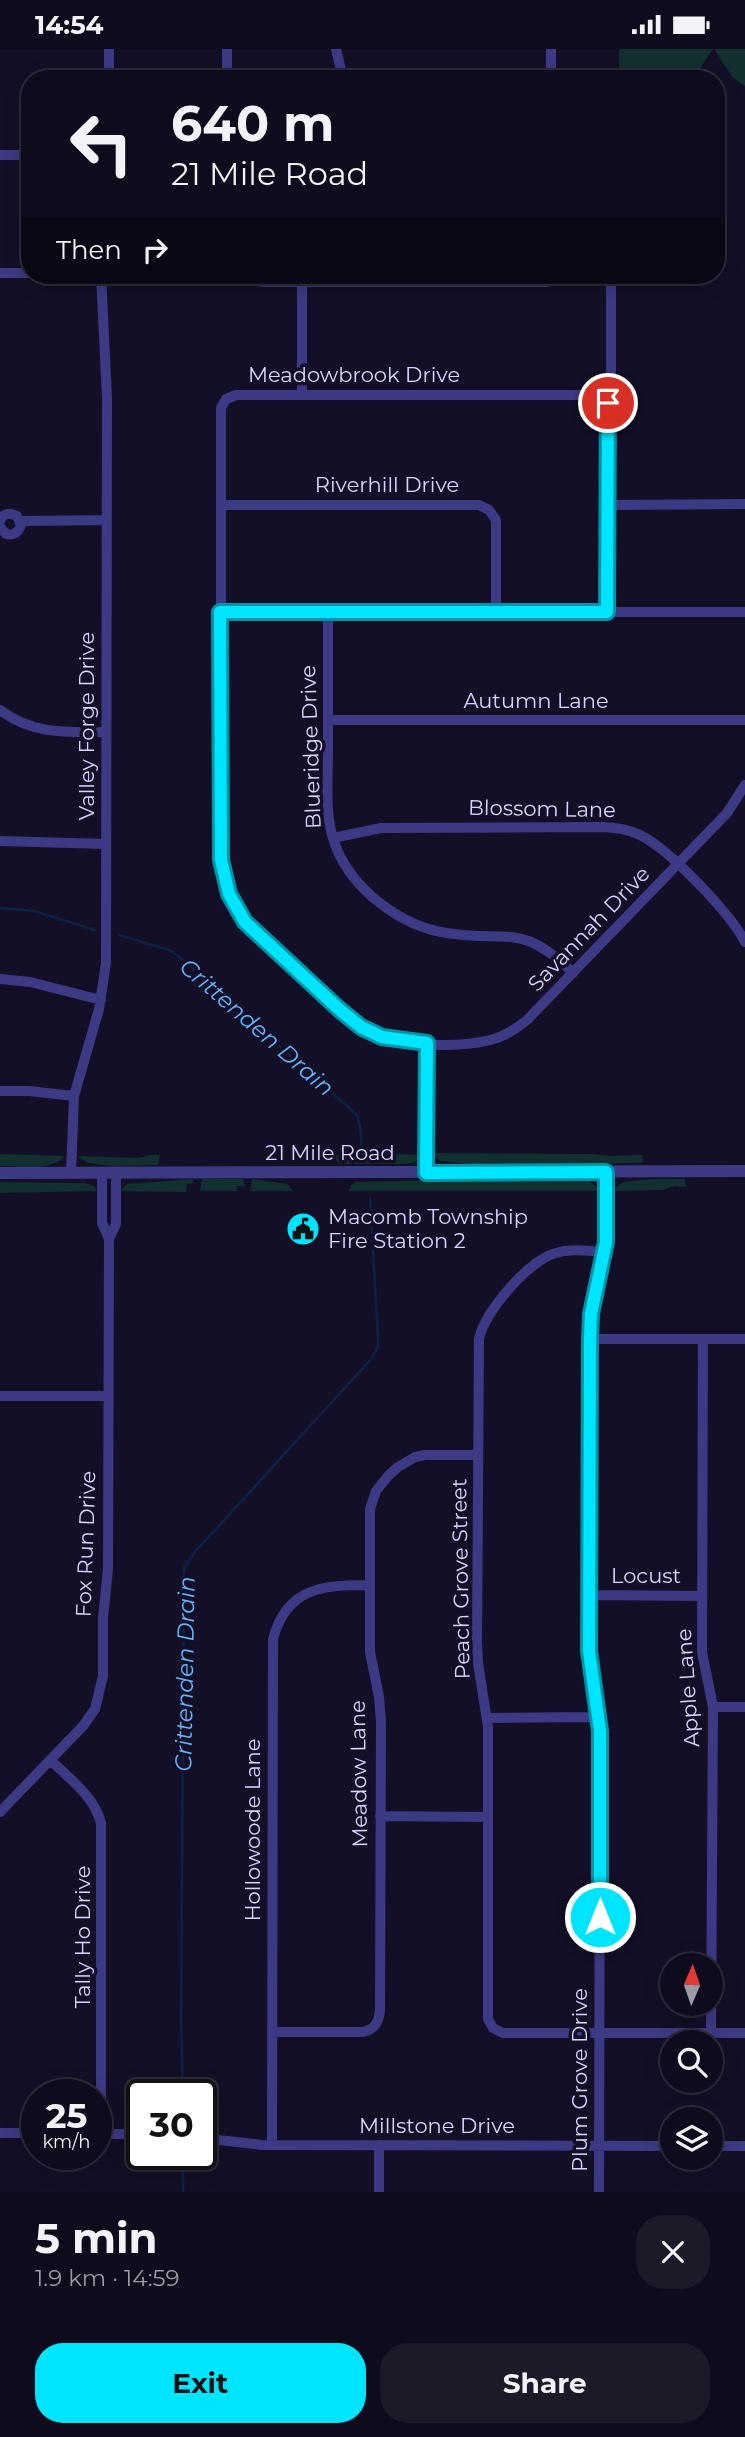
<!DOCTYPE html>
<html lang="en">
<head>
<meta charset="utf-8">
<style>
  :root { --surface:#0e0b1c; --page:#1c1929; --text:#f1f3f6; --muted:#9b9ba3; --line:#2e2b3b; --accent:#00e5ff }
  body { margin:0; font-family:Montserrat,sans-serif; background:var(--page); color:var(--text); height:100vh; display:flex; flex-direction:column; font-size:26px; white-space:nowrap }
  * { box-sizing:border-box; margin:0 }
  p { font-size:23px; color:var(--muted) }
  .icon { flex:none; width:38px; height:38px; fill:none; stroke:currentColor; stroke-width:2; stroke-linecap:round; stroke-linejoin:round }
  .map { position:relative; height:2143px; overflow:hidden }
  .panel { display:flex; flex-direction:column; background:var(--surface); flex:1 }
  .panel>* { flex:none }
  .guide { position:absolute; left:21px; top:21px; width:704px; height:214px; border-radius:28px; box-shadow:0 4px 18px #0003,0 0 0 2px var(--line); background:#0e0b1c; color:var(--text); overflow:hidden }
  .needle { width:46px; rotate:2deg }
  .controls { position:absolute; left:660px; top:1904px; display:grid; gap:14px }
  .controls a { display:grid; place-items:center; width:63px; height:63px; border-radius:50%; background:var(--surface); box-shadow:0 4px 18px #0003,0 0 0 2px var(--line); font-size:35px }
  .speed { position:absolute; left:21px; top:2030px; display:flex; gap:14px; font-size:35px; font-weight:700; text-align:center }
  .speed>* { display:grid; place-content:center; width:91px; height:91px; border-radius:50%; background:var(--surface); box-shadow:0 4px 18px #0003,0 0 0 2px var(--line); line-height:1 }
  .speed small { font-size:18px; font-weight:400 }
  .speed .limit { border:4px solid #111; border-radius:10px; background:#fff; color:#111 }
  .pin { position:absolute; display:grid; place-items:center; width:60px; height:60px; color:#fff; margin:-30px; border:4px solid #fff; border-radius:50%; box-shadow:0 2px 7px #0007 }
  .me { position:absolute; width:77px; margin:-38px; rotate:0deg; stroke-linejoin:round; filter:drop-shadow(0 0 5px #0008) }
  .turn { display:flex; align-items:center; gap:24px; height:147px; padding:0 35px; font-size:32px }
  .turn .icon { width:91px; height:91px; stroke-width:2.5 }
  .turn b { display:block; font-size:49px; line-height:60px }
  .then { display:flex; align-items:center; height:66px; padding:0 35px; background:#0003; gap:14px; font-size:26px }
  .round { display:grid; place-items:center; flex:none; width:74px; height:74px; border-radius:28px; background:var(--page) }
  .head { display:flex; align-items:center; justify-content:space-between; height:119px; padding:0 35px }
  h1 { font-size:42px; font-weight:700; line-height:52px }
  .action { display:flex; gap:14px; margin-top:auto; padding:14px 35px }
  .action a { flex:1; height:80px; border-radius:28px; background:var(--accent); color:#111; font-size:28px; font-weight:700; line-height:80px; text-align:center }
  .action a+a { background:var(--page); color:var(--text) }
  .status { display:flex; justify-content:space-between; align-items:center; height:49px; padding:0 35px; background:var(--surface); direction:ltr }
  .status svg { height:19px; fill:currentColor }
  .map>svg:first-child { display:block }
  .green { fill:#12302f }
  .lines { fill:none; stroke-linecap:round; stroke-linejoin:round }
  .stream { stroke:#0c2248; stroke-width:2.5 }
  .minor { stroke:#3d3a85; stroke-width:10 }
  .tertiary { stroke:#3d3a85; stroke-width:12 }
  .route-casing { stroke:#0095a6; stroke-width:18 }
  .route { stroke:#00e5ff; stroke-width:12 }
  .labels { text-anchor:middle; stroke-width:7; stroke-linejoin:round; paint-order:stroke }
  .street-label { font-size:21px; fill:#d9d4ff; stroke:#130f26 }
  .poi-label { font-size:21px; fill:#d9d4ff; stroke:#130f26; text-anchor:start }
  .water-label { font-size:23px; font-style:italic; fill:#62b6ff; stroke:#130f26 }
</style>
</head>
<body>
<div class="status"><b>14:54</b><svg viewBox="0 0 49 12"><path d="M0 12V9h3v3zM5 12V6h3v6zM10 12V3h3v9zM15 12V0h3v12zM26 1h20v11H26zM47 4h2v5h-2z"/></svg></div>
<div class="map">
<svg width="745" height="2143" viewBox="0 0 745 2143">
  <rect width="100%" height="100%" fill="#130f26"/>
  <path class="green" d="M619,0H713L693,30H619Z
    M714,0H745V37L733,29Z
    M445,1104L593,1105L611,1107L642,1106L643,1113L570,1117L483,1116L440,1112L432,1105Z
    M0,1105L65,1107C54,1122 18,1117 0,1117Z
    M346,1105L358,1112H383L395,1105L421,1106L415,1113L407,1115H339L335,1110V1106Z
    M149,1106H160L158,1116C140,1116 88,1121 78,1107L138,1109Z
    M193,1130V1134L187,1135L186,1143L120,1142L127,1135Z
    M202,1130H243L245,1137H237V1142H200Z
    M252,1130L287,1135L293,1142H250Z
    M653,1130H684L687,1138L675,1137L662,1141L613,1142C620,1129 640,1132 653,1130Z
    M445,1131L588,1133L595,1136L599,1142H349L351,1136L357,1133Z
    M0,1133L84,1134L94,1137L97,1142L0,1144Z"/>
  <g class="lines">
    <path class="stream" d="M0,859L34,862L95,881
      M119,886L169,901L180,908L357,1066L360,1077L362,1102
      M183,2046L181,1972L184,1519L194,1504L373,1308L378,1297V1288L370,1150
      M183,2143V2105"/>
    <path class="minor" d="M109,0V30
      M227,0V30
      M336,0L343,30
      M551,0V30
      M0,106H30
      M0,224H30
      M198,226L266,233H545L587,226
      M302,345V233
      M609,346H236L226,350L221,359V800C221,823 227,846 239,866C252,886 274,902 292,918C318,942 345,975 379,987C407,997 461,999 490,991C504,988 516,980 527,971L727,764L745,736
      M221,456H479L489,461L496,471V563
      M607,456L745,455
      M0,472C3,464 10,463 17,467L21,476C19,483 13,487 6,485L0,478
      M21,472L106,471
      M220,563H745
      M607,563V375L611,321V226
      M328,564C328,610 328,657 328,703C328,734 324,769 336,798C353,841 401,877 446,884C509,894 520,872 573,924
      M0,661C33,686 67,683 106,683
      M328,671H745
      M333,789L381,779L603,778C616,779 628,780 640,786C669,800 730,864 745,893
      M0,792L106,795
      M0,930L30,933L101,951
      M0,1042H29L74,1047
      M71,1124L74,1047L99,960L106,914L107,349L101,226
      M102,1124V1174L109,1190
      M426,1124L427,994
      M604,1203C589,1202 571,1199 556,1204C529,1211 484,1263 479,1290L477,1593L478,1614L488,1678V1970L493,1979L503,1984H745
      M590,1290H745
      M703,1290L702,1603L713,1658L711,1984
      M0,1347H108
      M589,1546L702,1547
      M713,1658H745
      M488,1669L599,1668
      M50,1711C69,1729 94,1747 101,1774V2085
      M0,1763L83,1677L95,1660L103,1627V1569L108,1520L109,1190L116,1175V1124
      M380,1767L487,1768
      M272,1983H362C375,1981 379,1973 380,1961L381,1672L379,1648L370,1603V1460L376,1442L388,1427L398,1418L415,1408L425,1406H478
      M0,2084H37
      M97,2085H142
      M201,2089L262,2096L672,2097
      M272,2096L273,1590C287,1538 323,1536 369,1536
      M710,2097H745
      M379,2143V2096
      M599,2143L600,1682L589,1602L590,1290L591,1265L606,1193V1123"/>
    <path class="tertiary" d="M0,1124L745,1122"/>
  </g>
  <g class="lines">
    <defs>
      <path id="route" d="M600,1868V1682L589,1602L590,1290L591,1265L606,1193V1123L426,1124L427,994L382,988L361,978L340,961L245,873L229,845L221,811L220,563H607L608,354"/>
    </defs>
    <use href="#route" class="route-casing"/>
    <use href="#route" class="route"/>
  </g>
  <defs>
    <symbol id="civic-disc" viewBox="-11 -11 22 22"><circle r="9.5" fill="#00e5ff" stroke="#130f26"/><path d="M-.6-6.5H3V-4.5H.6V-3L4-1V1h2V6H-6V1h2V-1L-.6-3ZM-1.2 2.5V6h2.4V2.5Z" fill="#111"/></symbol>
  </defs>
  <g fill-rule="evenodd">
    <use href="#civic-disc" x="284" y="1161" width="38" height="38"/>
  </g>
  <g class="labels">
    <g class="street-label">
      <text x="354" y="333">Meadowbrook Drive</text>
      <text x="387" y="443">Riverhill Drive</text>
      <text x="536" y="659">Autumn Lane</text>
      <text transform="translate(87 677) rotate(-90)" y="7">Valley Forge Drive</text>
      <text transform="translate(311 698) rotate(-92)" y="7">Blueridge Drive</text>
      <text transform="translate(542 760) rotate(1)" y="7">Blossom Lane</text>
      <text transform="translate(589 880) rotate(-46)" y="7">Savannah Drive</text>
      <text x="330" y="1111">21 Mile Road</text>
      <text transform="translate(86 1495) rotate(-88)" y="7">Fox Run Drive</text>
      <text x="646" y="1534">Locust</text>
      <text transform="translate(461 1530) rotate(-91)" y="7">Peach Grove Street</text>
      <text transform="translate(688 1639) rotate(-94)" y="7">Apple Lane</text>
      <text transform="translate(359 1725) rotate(-91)" y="7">Meadow Lane</text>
      <text transform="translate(253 1781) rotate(-90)" y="7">Hollowoode Lane</text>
      <text transform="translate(83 1888) rotate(-90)" y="7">Tally Ho Drive</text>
      <text transform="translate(580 2031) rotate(-90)" y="7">Plum Grove Drive</text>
      <text x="437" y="2084">Millstone Drive</text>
    </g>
    <g class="poi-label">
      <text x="328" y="1175">Macomb Township<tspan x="328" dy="24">Fire Station 2</tspan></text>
    </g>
    <g class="water-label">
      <text transform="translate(257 978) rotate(41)" y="8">Crittenden Drain</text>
      <text transform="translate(185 1625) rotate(-89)" y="8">Crittenden Drain</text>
    </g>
  </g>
</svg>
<div class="controls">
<a><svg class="needle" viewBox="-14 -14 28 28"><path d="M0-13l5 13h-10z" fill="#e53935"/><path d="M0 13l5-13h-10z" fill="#9b9ba3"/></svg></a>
<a><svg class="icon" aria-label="search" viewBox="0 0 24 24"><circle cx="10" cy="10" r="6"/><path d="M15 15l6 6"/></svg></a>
<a><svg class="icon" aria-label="layers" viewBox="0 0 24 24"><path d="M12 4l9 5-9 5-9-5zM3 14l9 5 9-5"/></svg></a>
</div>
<div class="speed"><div>25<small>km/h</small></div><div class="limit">30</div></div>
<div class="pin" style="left:608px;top:354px;background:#d93025"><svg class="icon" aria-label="arrive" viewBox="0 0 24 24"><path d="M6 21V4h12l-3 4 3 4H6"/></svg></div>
<svg class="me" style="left:600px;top:1868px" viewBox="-20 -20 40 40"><circle r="17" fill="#00e5ff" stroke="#fff" stroke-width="3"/><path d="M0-11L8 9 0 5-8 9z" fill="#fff"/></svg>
<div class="guide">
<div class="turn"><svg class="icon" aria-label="left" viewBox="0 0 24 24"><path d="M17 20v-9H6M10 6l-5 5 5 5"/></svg><div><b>640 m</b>21 Mile Road</div></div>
<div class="then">Then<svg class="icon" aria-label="right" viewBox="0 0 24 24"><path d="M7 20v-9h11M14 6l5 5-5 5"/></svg></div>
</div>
</div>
<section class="panel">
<div class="head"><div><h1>5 min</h1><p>1.9 km · 14:59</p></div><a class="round"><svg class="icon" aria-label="close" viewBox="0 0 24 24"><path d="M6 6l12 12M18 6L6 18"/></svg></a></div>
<div class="action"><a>Exit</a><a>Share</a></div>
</section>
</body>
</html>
